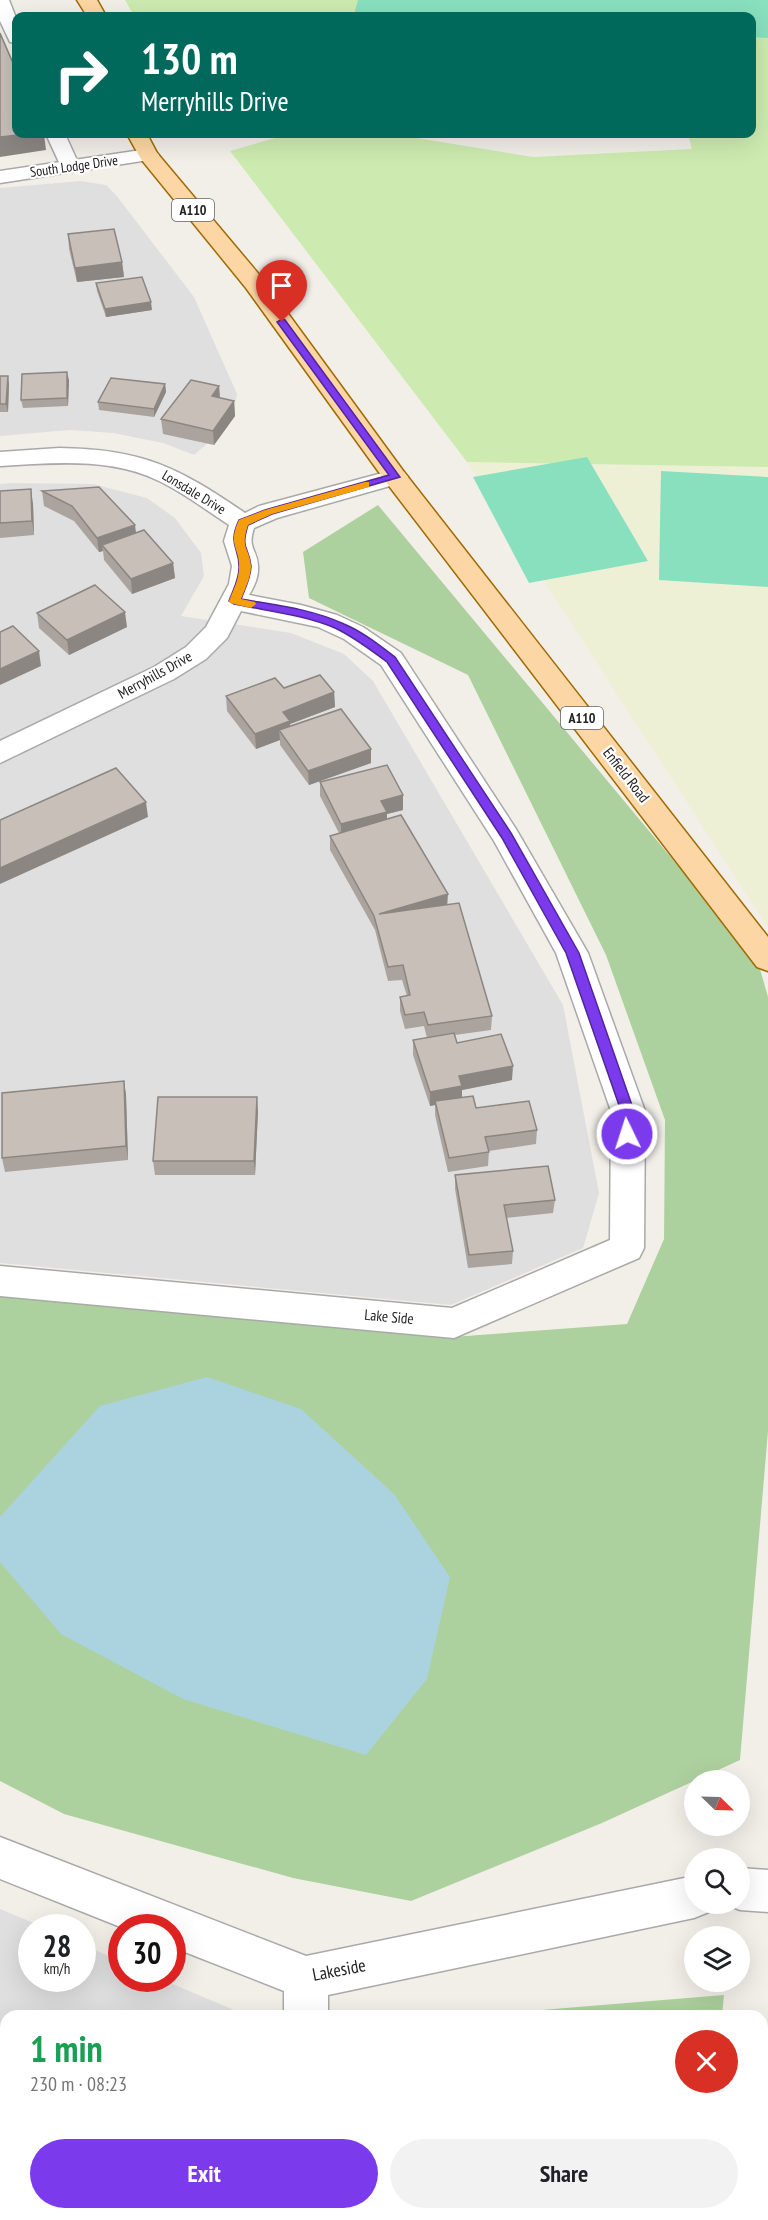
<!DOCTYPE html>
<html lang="en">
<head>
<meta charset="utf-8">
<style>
  :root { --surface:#fff; --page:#f2f2f2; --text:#202124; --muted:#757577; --accent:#7c3aed }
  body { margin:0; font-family:"PT Sans Narrow",sans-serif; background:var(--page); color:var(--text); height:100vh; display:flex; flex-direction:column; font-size:22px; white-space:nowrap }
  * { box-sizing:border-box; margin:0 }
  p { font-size:20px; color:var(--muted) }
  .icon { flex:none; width:33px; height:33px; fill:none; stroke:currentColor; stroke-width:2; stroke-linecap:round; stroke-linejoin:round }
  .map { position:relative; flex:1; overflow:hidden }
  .side { position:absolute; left:0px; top:2010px; width:768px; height:210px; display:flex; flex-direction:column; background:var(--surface); border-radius:18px 18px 0 0; box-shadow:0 6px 24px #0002 }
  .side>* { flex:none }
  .banner { position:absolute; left:12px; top:12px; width:744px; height:126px; border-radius:12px; box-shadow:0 6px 24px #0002; background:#00695c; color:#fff; overflow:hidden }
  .needle { width:39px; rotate:113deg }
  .buttons { position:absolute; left:684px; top:1770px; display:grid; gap:12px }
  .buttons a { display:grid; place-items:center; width:66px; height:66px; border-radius:50%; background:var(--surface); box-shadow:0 6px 24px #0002; font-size:30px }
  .speed { position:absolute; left:18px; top:1914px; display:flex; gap:12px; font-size:30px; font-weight:700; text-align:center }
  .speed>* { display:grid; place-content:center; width:78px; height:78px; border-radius:50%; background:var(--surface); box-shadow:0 6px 24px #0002; line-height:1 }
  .speed small { font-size:15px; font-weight:400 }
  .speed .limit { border:9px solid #d22; background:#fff; color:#111 }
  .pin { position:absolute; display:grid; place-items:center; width:51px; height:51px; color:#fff; margin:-62px -26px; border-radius:50% 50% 50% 0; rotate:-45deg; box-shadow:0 0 6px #0007 }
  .pin .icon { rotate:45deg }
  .me { position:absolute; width:66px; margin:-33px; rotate:356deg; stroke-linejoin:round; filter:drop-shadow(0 0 4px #0008) }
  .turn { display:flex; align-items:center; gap:21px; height:126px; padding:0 30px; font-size:27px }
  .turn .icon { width:78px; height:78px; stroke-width:2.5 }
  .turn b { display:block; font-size:42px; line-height:51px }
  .round { display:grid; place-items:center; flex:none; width:63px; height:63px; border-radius:32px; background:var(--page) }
  .summary { display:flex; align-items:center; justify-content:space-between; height:102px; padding:0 30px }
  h1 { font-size:36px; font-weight:700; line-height:45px; color:#1e9e55 }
  .button { display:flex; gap:12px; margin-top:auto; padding:12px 30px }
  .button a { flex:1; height:69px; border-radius:36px; background:var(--accent); color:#fff; font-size:24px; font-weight:700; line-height:69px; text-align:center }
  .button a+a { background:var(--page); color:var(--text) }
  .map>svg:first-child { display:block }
  .residential { fill:#e0dfdf }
  .farmland { fill:#eef0d5 }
  .grass { fill:#cdebb0 }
  .forest { fill:#add19e }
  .pitch { fill:#88e0be }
  .water { fill:#aad3df }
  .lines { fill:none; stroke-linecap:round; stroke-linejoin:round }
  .lane-casing { stroke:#a9a9a9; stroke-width:3 }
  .street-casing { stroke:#a9a9a9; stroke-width:3 }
  .primary-casing { stroke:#a06b00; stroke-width:3 }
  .lane { fill:#fff; fill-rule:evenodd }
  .street { fill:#fff; fill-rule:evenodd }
  .primary { fill:#fcd6a4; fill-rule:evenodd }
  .wall { fill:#aba49e }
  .shaded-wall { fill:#8b8681 }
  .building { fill:#c7bfb8; stroke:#8b8681; stroke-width:1.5 }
  .route { fill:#7c3aed; stroke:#51269a; stroke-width:1.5 }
  .slow { fill:#f59e0b }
  .labels { text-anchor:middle; stroke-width:4.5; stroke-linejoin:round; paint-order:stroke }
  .far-street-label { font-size:14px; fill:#222; stroke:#fff }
  .shield { fill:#fff; stroke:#646464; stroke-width:1.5 }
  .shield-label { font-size:14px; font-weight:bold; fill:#222 }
  .street-label { font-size:15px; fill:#222; stroke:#fff }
  .near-street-label { font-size:18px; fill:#222; stroke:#fff }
</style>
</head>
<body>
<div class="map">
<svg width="768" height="2220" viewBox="0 0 768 2220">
  <rect width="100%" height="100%" fill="#f2efe9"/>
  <path class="residential" d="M81,181L106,185L116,195L194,297L237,394L234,409L218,434L194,455L163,443L113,433L70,430L0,436V188Z
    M12,483L93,484L147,498L175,518L201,553L204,576L181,616L291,633L344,654L373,681L563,1005L599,1193L583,1248L451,1305L0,1263V484Z
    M0,1909L43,1927L32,1928V1978H82L83,1945L121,1961L122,1978L161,1979L248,2016H6V2214H266L267,2220H0Z"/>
  <path class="farmland" d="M467,462L768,467V928Z"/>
  <path class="grass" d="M125,0H768V467L467,462L230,151L288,134H393L533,157L692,149L688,134H752V16H134Z"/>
  <path class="forest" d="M378,505L758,962L768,997V1431L740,1760L602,1823L411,1901L293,1878L64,1814L0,1781V1296L452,1337L627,1324L664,1239L665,1120L606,955L468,675L309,598L303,552Z
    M724,1995L722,2016H469Z
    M374,2214H700L699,2220H374Z"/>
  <path class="pitch" d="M358,0H768V38L752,37V16L354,15Z
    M587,457L648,561L529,583L473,477Z
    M661,471L768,477V587L659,580Z"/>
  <path class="water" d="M207,1377L301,1409L394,1494L450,1577L427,1679L366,1755L183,1699L61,1634L0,1562V1517L100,1406Z"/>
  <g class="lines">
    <defs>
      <path id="lane" d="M0,0H9L16,18V43L10,42L0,21Z
        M46,134H65L80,167L77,171H63Z"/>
      <path id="street" d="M148,149L155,151L159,155L155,159L0,183V171Z
        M59,448C142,449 178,467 245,513L259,506L386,472L395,469L404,472L408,477L404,482L277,518L254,528C247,549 257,548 258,566C259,576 254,587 249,595L301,605L337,615L363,627L401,653L516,829L588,953L645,1111L644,1248L639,1258L454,1338L0,1296V1266L452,1308L610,1240L611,1111L556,953L494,841L381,665L344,639L318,627L241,611L227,638L206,659L174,679L0,763V741L154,667L186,647L206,627L229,584L232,566L224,541L229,525C206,510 184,493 159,481C110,457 53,463 0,466V452Z
        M0,1837L306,1956L694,1876V1904H713L709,1912L694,1918L328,1995V2016H284V1991L172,1947V1928H123L0,1879Z
        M740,1868L768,1870V1912L740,1910L725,1904H740Z
        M279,2214H325V2220H279Z"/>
      <path id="primary" d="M77,0H97L106,16H87Z
        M127,134H147L157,153L262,278L404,472L768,937V971L757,967L386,482L246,288L141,159Z"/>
    </defs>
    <use href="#lane" class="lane-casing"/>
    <use href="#street" class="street-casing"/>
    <use href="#primary" class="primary-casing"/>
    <use href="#lane" class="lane"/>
    <use href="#street" class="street"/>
    <use href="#primary" class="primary"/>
  </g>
  <path class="wall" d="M68,234L122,262L124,277L77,282L69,249Z
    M96,283L152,310L106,317L97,291Z
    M0,376L9,384L8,412H0Z
    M69,380L68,406L23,408L21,400Z
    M165,384L166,392L154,417L99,410L98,402Z
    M219,386L220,398L234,401L235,416L214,445L163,434L161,419Z
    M0,491L33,504L34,535L0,538Z
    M42,491L136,533L173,563L175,578L132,594L104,560L103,551L99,552L74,521L44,506Z
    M37,613L127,627L69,655L39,628Z
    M284,688L334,692L335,707L290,724V726L371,749V763L309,785L280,745V740L256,749L227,711L226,696Z
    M320,782L403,810L387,814V819L447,905L492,1016L491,1030L455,1035L457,1043L512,1080L462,1090V1097L476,1108L537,1130L536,1144L489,1151L488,1166L448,1172L435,1115V1105L430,1106L413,1055V1040L427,1038L424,1026L405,1029L400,1011V997L407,996L402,980L388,981L375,930L330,850V836L339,833L320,796Z
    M124,1081L126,1095L128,1160L5,1172L2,1158Z
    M258,1111L255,1175H155L153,1161Z
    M455,1175L555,1200L553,1213L506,1218L513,1251L512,1264L468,1268L455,1189Z"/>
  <path class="shaded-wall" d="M27,134H44L46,150L0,157V137Z
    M122,262L124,277L77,282L75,268Z
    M151,302L152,310L106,317L105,309Z
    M67,372L69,380L68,406L67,398Z
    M8,376L9,384L8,412L6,404Z
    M165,384L166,392L154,417V409Z
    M219,386L220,401L212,396Z
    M234,401L235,416L214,445L213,431Z
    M31,489L33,504L34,535L32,521Z
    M135,525L137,540L102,545L103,551L99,552L97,538Z
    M173,563L175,578L132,594L131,579Z
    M125,612L127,627L69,655L67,640Z
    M39,651L41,666L0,685V669Z
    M334,692L335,707L290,724L291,736L279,730L280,740L256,749L255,734L283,712Z
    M371,749V763L309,785L308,771Z
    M403,795V810L387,814V827L341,838V824L381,801Z
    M146,802L148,817L0,884V868Z
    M448,894L447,908L379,914Z
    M513,1066L512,1080L462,1090V1100L435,1101V1105L430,1106V1092L459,1076Z
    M124,1081L126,1095L128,1160L126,1146Z
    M257,1097L258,1111L255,1175L254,1161Z
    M103,2214H107V2220H103Z"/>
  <path class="building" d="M0,33L16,70V134H27L0,137Z
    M114,229L122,262L75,268L68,234Z
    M142,277L151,302L105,309L96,283Z
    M67,372V398L21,400L22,374Z
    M0,376H8L6,404H0Z
    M111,378L165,384L154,409L98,402Z
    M191,380L219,386L212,396L234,401L213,431L161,419Z
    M99,487L135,525L97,538L72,506L42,491Z
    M31,489L32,521L0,523V491Z
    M144,530L173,563L131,579L102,545Z
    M95,585L125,612L67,640L37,613Z
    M13,626L39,651L0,669V632Z
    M320,675L334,692L283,712L290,721L255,734L226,696L275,678L284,688Z
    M341,709L371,749L308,771L279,730Z
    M387,765L403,795L381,801L387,812L341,824L320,782Z
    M116,768L146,802L0,868V820Z
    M401,815L448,894L379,914L459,903L492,1016L428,1025L424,1012L405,1015L400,997L410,995L403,965L388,967L374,916L330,836Z
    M454,1033L457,1043L501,1034L513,1066L459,1076L462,1086L430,1092L413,1040Z
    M124,1081L126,1146L2,1158V1093Z
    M473,1096L476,1108L529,1101L537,1130L485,1137L489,1152L449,1158L435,1101Z
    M158,1097H257L254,1161H153Z
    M548,1166L555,1200L504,1205L513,1251L469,1255L455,1175Z
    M7,2214H103V2220H6Z"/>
  <path class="route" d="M282,319L285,320L400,477L272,514L248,525C240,550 249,546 251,566C251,577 245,589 241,599C275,605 312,609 344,624C363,632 379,645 395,657L511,833L579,953L634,1111L632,1138L627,1139L621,1134V1111L566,953L502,838L387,662C371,650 354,637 335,628C304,615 268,611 234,604L229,601C233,590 239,580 239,568C240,547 227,546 239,520L265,510L389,475L277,322Z"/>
  <path class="slow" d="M365,482H369V487L272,514L248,525C240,550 249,546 251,566C251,577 245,589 241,599L255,602L256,604L251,608L230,603L229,601C233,590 239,580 239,568C240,547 227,546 239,520L265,510Z"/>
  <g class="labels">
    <g class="far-street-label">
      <text transform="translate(74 166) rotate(-8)" y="5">South Lodge Drive</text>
      <text transform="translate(194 492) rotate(31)" y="5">Lonsdale Drive</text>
    </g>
    <g class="shield">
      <rect x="172" y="199" width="42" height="22" rx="4.5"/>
      <rect x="561" y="707" width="42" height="22" rx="4.5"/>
    </g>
    <g class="shield-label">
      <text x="193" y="215">A110</text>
      <text x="582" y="723">A110</text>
    </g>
    <g class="street-label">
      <text transform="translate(155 675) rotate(-29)" y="5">Merryhills Drive</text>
      <text transform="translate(626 775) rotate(52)" y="5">Enfield Road</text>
      <text transform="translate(389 1317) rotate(5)" y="5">Lake Side</text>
    </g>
    <g class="near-street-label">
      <text transform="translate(339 1970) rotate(-11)" y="6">Lakeside</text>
    </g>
  </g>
</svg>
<div class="buttons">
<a><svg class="needle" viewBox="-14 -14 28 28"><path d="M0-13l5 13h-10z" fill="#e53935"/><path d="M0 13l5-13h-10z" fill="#757577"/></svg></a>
<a><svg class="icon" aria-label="search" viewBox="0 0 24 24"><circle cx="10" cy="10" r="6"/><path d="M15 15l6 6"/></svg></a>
<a><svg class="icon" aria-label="layers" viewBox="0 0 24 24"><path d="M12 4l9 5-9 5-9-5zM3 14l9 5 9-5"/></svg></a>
</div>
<div class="speed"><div>28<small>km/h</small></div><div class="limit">30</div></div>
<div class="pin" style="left:282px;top:322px;background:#d93025"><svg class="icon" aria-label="arrive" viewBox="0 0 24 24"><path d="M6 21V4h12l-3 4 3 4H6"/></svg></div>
<svg class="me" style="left:627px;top:1134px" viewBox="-20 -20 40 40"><circle r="17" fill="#7c3aed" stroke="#fff" stroke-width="3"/><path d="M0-11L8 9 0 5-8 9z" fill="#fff"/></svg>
<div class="banner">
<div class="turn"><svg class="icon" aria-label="right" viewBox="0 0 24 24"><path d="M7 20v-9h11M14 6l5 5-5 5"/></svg><div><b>130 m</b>Merryhills Drive</div></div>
</div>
<section class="side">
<div class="summary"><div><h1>1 min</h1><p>230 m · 08:23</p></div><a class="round" style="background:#d93025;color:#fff"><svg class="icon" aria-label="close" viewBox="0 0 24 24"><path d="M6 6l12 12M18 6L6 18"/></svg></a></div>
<div class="button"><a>Exit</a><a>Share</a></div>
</section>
</div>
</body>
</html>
